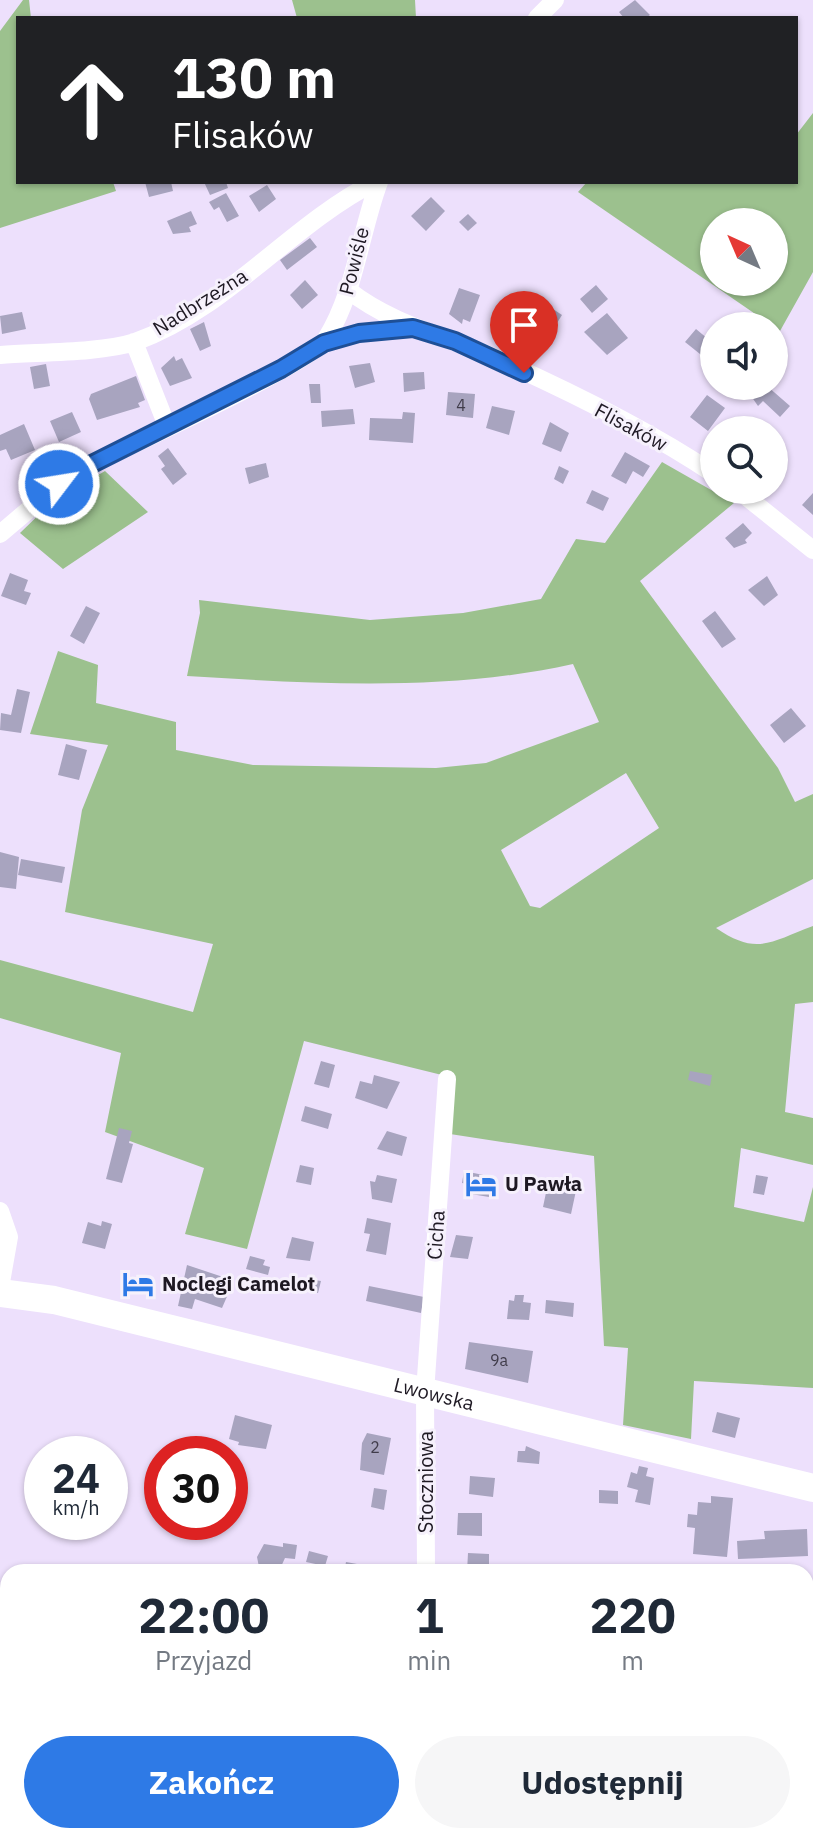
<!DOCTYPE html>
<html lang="pl">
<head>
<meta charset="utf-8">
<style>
  :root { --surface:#fff; --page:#f6f6f7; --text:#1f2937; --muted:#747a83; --accent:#2e7ae6 }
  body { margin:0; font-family:"IBM Plex Sans",sans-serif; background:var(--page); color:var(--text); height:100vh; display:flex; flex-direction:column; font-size:30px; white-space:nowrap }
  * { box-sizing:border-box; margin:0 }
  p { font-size:26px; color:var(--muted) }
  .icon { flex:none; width:44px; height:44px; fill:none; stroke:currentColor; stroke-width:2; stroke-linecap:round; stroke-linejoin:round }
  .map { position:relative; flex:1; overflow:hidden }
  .drawer { position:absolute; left:0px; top:1564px; width:814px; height:280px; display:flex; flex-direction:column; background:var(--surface); border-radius:24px 24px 0 0; box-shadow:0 2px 6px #0004 }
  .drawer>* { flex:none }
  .guide { position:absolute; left:16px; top:16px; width:782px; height:168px; border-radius:0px; box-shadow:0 2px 6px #0004; background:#202124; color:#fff; overflow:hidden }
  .needle { width:52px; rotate:316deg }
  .buttons { position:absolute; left:700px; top:208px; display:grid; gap:16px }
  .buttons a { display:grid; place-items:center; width:88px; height:88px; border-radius:50%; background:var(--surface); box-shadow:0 2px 6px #0004; font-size:40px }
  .speed { position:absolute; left:24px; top:1436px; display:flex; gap:16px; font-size:40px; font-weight:700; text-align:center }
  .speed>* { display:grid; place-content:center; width:104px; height:104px; border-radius:50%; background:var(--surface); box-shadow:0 2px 6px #0004; line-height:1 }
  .speed small { font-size:20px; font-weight:400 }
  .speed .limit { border:12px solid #d22; background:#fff; color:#111 }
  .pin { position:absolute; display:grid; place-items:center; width:68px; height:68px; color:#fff; margin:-82px -34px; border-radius:50% 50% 50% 0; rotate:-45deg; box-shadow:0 0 8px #0007 }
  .pin .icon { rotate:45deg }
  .me { position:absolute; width:88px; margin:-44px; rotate:59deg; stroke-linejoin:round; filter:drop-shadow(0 0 6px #0008) }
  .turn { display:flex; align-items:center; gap:28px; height:168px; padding:0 24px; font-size:36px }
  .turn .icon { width:104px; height:104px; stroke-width:2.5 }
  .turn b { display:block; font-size:56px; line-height:68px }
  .eta { display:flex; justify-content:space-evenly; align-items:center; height:136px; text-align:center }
  .eta b { font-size:48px; font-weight:700; line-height:56px }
  .primary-button { display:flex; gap:16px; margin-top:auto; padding:16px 24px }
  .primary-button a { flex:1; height:92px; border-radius:48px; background:var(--accent); color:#fff; font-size:32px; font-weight:700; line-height:92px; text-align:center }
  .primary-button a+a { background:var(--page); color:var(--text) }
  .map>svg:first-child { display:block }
  .green { fill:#9cc18e; fill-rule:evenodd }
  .building { fill:#a8a4bf }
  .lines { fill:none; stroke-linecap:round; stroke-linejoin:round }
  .minor { stroke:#fff; stroke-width:18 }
  .primary { stroke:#fff; stroke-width:28 }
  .route-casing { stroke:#1e4f96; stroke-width:20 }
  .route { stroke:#2e7ae6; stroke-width:14 }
  .labels { text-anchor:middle; stroke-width:6; stroke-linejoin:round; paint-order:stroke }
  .number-label { font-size:16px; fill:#403c4a }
  .street-label { font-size:20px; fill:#1e1923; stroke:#f6f1fc }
  .poi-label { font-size:20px; font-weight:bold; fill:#1e1923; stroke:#f6f1fc; text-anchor:start }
</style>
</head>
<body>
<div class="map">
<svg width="813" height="1844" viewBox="0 0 813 1844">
  <rect width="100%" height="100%" fill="#ede0fc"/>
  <path class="green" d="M23,0H29L31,18H18V182H113L116,191L0,228V31Z
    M292,0H415L416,18H297Z
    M813,113V272L780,331L578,192L587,182H796V135ZM714,222H774V282H714Z
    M662,462L734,503L640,581L778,768L795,802L813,794V879L716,928C757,956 770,942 813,926V1002L795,1004L785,1112L813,1118V1165L741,1148L734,1207L804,1222L813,1187V1388L694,1381L691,1439L623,1425L628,1348L604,1346L594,1156L450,1134L442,1075L304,1041L247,1249L185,1234L204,1168L105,1132L121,1053L0,1018V960L193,1012L213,944L65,912L82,810L108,745L30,734L58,651L98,665L96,703L176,722V750L253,765L436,768L486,763L599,722L573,664C447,692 316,684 187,676L200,613L199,600L370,620L463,613L541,599L576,539L605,543ZM626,773L659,828L540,908L530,906L501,850Z
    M105,471L148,512L63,569L20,533L52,502Z
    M806,1604H813V1726H806Z
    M806,1758H813V1844H461L460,1836H806Z
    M8,1774V1836H439L441,1844H0V1779Z"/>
  <path class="building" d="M635,0L650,15L646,18H624L619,12Z
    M145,182H171L173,191L149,197Z
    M204,182H226L228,188L210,195Z
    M267,185L276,199L259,212L249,196Z
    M226,193L239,216L227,222L219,207L214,210L209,202Z
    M431,197L445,211L426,231L411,216Z
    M191,211L197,224L189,227L191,232L173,234L167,221Z
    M468,214L477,223L468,231L459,222Z
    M310,238L317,247L287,270L280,260Z
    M305,280L318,295L302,309L290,295Z
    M596,285L608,299L592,313L580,299Z
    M459,288L480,295L470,322L463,319L462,324L449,314Z
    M529,293L562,315L552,331L518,312Z
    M22,312L26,329L2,334L0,316Z
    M607,313L628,338L607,355L584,332Z
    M204,322L211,346L200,351L190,329Z
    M696,329L714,344V373L706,367L710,362L685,342Z
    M174,356L176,361L182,358L192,378L170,386L161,368Z
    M370,363L375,382L355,388L349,366Z
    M46,364L50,386L34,389L30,367Z
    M424,372L425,389L404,392L403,373Z
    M136,376L145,400L138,403L140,407L97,420L89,399L91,394Z
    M309,384H320L321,403H311Z
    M756,386H767L790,406L780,417L763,401L758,406L749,393Z
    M448,392L475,394L473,418L446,415Z
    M707,395L725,408L708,431L690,417Z
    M492,406L515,411L509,435L486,428Z
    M353,409L355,424L322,427L321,411Z
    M72,412L81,432L59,442L50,421Z
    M403,412L415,413L413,443L369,440L370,418L402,419Z
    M550,422L569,433L561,452L542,444Z
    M24,424L35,450L11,460L6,449L0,451V435Z
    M168,448L187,474L173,485L161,469L165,466L158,456Z
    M625,452L650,466L643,477L633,471L626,484L611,476Z
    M266,463L269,477L249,484L245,468Z
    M559,466L569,471L563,484L554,479Z
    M592,490L609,498L603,511L586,503Z
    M813,493V515L802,505Z
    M743,523L752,533L745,540L747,543L734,548L725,538Z
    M10,573L28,580L24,591L31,593L26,605L1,596Z
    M767,576L778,595L764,606L748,590Z
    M86,606L100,613L84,644L70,636Z
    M715,611L736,639L722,648L702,621Z
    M17,689L30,692L21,733L0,730L1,713L11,715Z
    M791,708L806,726L784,743L770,725Z
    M66,744L87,750L79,780L58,775Z
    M0,852L19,857L16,889L0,887Z
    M21,859L65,867L62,883L18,875Z
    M321,1061L335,1065L329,1088L314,1084Z
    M690,1071L712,1075L710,1086L688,1080Z
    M374,1075L400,1082L387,1109L355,1098L360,1081L372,1084Z
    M305,1106L332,1114L328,1129L301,1121Z
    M119,1128L132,1131L129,1143L133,1144L122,1183L106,1179Z
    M387,1131L407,1137L402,1156L377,1149Z
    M300,1165L314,1168L311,1185L296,1182Z
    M464,1171L493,1177L489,1197L465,1193L467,1184L462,1183Z
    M377,1175L397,1179L392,1203L372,1199L370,1181L375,1182Z
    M756,1175L768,1177L764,1195L753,1193Z
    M548,1183L577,1186L571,1214L543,1207Z
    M367,1218L391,1223L386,1255L366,1251L370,1234L364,1233Z
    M102,1221L112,1224L105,1249L82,1243L88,1222L101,1226Z
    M456,1235L473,1237L468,1259L450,1257Z
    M292,1237L314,1242L310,1261L286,1258Z
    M250,1256L265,1260L263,1265L270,1267L268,1275L246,1269Z
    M187,1265L226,1278L225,1281L232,1285L222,1308L195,1299L192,1309L178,1306Z
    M309,1279L321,1281L318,1293L307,1290Z
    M369,1286L424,1297L421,1313L366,1301Z
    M515,1295H524L523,1302L531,1303L529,1320L507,1319L509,1300L514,1301Z
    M546,1300L574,1303L573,1317L545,1313Z
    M469,1342L533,1351L528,1383L465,1369Z
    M717,1412L740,1418L735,1438L712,1432Z
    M235,1415L272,1425L266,1449L238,1445L239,1442L229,1439Z
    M367,1433L391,1438L384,1475L360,1470L362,1443Z
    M526,1446L540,1452L539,1464L517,1462L518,1451H525Z
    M639,1466L648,1468L646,1476L654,1478L650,1505L635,1502L638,1490L627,1487L631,1472L637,1474Z
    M470,1476L495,1478L493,1497L469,1494Z
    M374,1488L387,1490L384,1510L371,1507Z
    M599,1490L618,1491V1504L599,1503Z
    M711,1496L733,1498L727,1557L693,1554L695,1528L687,1527L688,1514L697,1515L698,1502L711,1503Z
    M458,1513H482V1536L457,1535Z
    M807,1529L808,1556L738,1559L737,1541L765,1539L764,1531Z
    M283,1543L297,1545L295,1559L285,1558L279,1571L259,1567L257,1557L264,1544L283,1547Z
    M309,1551L328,1556L325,1566L306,1562Z
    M468,1553L489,1554V1572H467Z
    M346,1562L368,1566L367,1572H344Z"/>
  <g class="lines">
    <path class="minor" d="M537,18L555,0
      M348,290C390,323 438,334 486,354C563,388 644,427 714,474
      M134,342L167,426
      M324,343L359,333L408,328
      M0,355C37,352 101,353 135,342C227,309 290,225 375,182
      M738,490L813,550
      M0,534L59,484L88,466C126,447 312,363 326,339C355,293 360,233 379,182
      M0,1211L9,1237L0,1288
      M426,1572L425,1392L447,1079
      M451,1836L452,1844"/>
    <path class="primary" id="s1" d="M0,1293L54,1300L813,1488"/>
  </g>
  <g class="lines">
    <defs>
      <path id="route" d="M59,484L88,466L281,369L324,343L359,333L413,328L455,341L524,373"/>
    </defs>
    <use href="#route" class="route-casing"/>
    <use href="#route" class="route"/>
  </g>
  <defs>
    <symbol id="hotel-bare" viewBox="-9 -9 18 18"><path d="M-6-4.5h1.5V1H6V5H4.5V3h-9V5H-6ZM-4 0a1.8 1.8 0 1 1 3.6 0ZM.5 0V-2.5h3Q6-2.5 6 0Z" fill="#2e7ae6" stroke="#f6f1fc" stroke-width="2.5" paint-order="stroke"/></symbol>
  </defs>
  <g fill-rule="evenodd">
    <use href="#hotel-bare" x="459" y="1162" width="44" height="44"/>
    <use href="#hotel-bare" x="116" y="1262" width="44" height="44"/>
  </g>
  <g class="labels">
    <g class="number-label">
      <text x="461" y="411">4</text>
      <text x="499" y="1366">9a</text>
      <text x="375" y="1453">2</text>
    </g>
    <g class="street-label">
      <text transform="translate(354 261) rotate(-76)" y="7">Powiśle</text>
      <text transform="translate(200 302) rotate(-32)" y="7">Nadbrzeżna</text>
      <text transform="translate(631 427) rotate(28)" y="7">Flisaków</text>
      <text transform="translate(436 1235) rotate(-86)" y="7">Cicha</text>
      <text dy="7" stroke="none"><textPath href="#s1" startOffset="446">Lwowska</textPath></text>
      <text transform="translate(426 1482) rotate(-90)" y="7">Stoczniowa</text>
    </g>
    <g class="poi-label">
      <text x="505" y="1191">U Pawła</text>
      <text x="162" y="1291">Noclegi Camelot</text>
    </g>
  </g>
</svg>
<div class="buttons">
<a><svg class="needle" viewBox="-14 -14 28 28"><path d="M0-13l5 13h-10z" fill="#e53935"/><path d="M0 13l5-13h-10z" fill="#747a83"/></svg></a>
<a><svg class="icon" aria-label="sound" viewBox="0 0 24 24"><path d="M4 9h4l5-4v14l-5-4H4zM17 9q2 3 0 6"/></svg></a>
<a><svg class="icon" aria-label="search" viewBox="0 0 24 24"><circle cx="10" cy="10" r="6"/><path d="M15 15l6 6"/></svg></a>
</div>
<div class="speed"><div>24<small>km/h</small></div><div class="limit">30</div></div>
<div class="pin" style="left:524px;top:373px;background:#d93025"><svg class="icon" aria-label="arrive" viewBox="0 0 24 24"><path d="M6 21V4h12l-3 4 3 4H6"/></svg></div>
<svg class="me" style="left:59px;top:484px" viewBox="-20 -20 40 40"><circle r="17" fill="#2e7ae6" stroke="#fff" stroke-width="3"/><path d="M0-11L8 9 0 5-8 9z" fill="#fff"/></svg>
<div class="guide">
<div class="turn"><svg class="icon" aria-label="ahead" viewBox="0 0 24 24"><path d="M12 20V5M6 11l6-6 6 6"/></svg><div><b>130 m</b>Flisaków</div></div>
</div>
<section class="drawer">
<div class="eta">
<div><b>22:00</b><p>Przyjazd</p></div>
<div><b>1</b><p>min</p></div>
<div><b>220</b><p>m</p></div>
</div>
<div class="primary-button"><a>Zakończ</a><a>Udostępnij</a></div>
</section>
</div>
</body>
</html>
